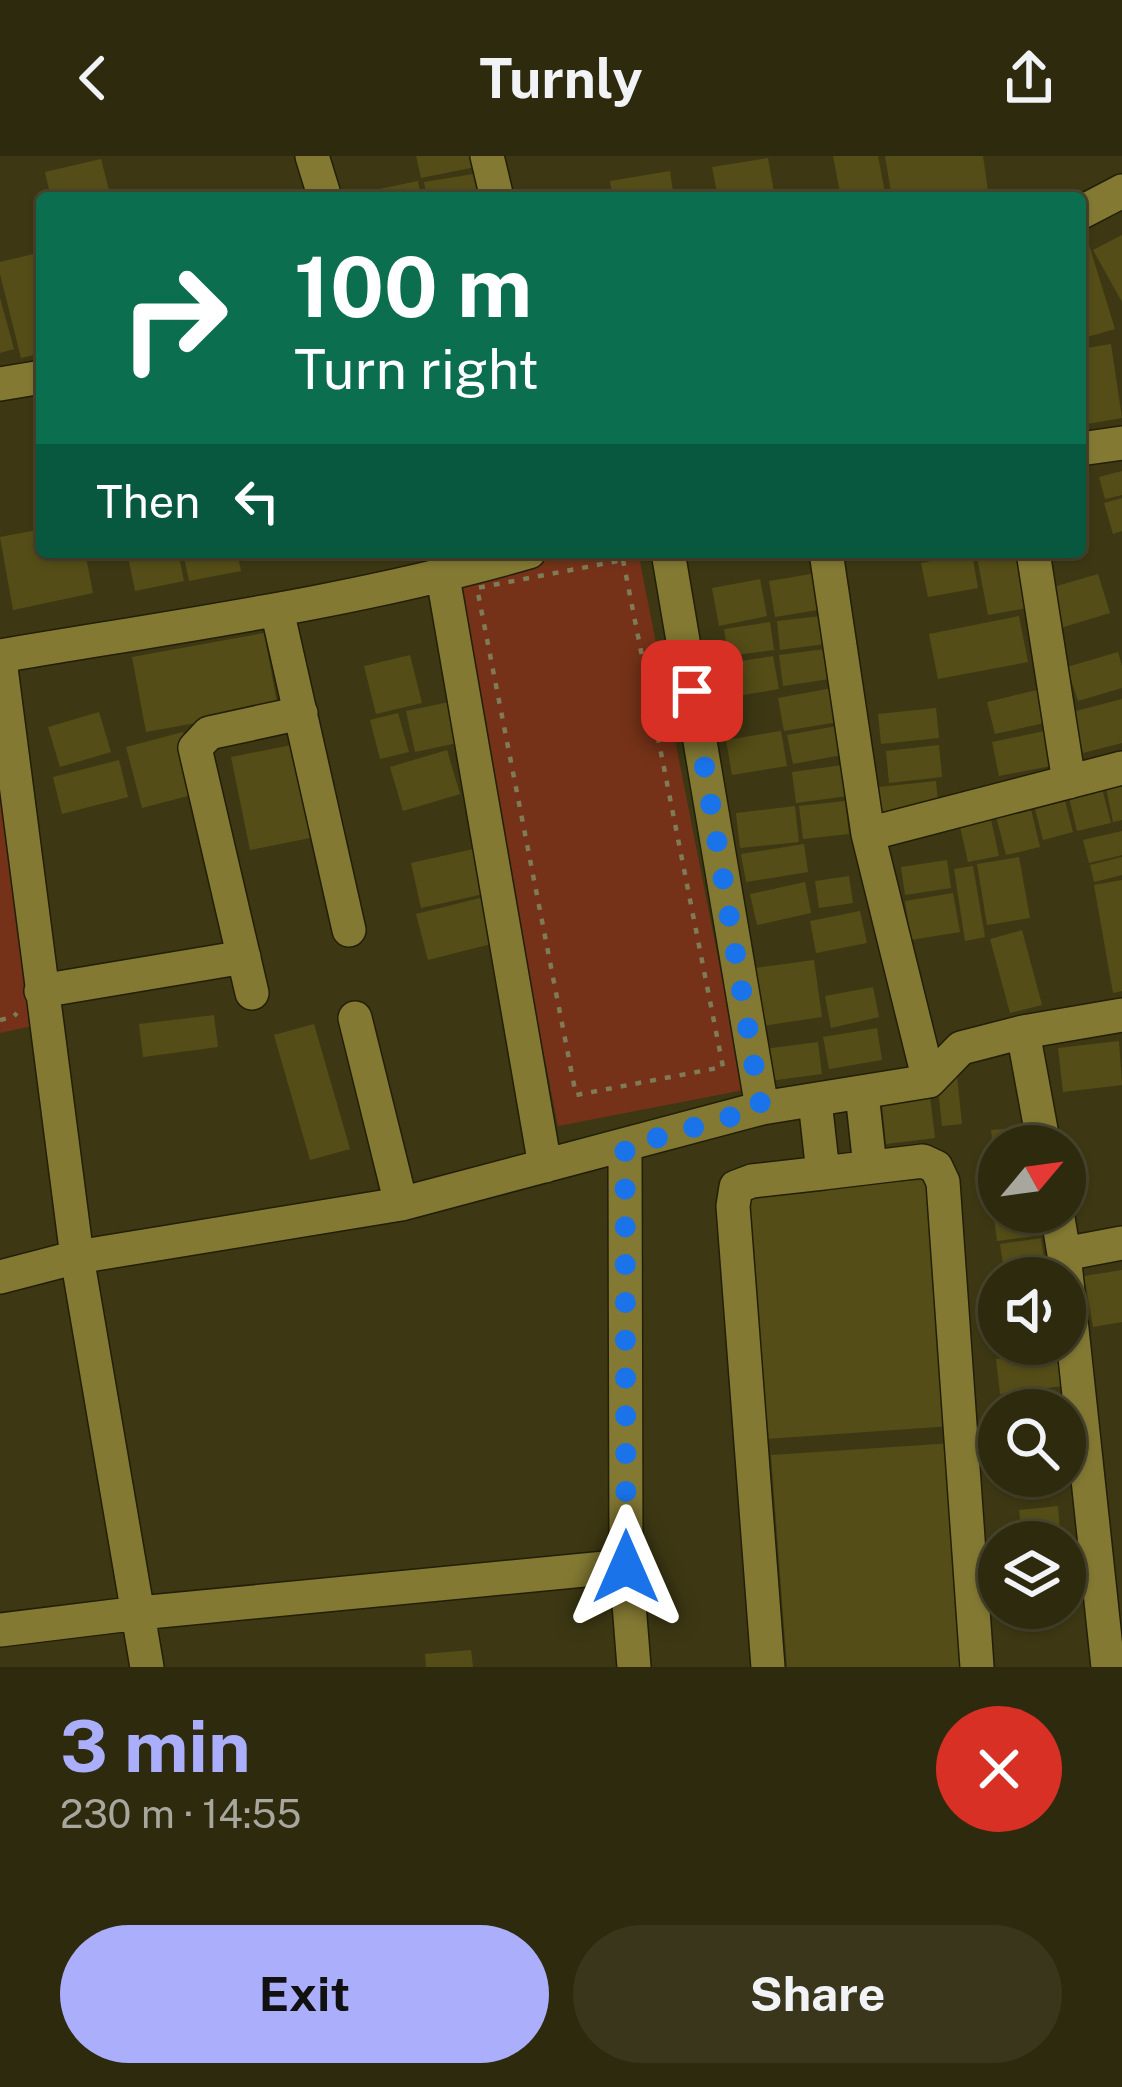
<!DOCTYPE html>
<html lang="en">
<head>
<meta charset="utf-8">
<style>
  :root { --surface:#2e2a0e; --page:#3a361c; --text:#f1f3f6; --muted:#a7a79e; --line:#49462e; --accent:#abaffb }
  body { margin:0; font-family:"Public Sans",sans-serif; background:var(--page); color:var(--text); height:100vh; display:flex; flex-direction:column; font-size:45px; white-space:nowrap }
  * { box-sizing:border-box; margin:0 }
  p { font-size:39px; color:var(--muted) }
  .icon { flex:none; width:66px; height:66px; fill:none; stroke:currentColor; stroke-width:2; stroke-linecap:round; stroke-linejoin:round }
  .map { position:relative; height:1511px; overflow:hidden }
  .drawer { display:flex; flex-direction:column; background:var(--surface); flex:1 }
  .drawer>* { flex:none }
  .top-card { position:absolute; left:36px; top:36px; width:1050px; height:366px; border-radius:12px; box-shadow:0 3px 9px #0004,0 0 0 3px var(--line); background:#0b6e4f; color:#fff; overflow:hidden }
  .needle { width:78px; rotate:61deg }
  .fabs { position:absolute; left:978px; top:969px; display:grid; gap:24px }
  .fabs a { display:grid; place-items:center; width:108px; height:108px; border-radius:50%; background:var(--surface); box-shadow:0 3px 9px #0004,0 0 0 3px var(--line); font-size:60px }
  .pin { position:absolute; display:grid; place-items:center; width:102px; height:102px; color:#fff; margin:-51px; border-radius:24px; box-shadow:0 6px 18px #0006 }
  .me { position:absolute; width:132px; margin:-66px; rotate:0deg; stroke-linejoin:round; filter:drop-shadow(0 0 9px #0008) }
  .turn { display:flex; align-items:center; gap:42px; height:252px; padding:0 60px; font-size:54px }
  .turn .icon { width:156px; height:156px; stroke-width:2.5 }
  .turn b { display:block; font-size:84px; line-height:102px }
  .then { display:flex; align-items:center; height:114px; padding:0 60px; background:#0003; gap:24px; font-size:45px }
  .round { display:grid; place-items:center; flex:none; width:126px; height:126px; border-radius:63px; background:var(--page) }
  .head { display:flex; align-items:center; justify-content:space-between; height:204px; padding:0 60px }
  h1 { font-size:72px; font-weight:700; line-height:90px; color:var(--accent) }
  .action { display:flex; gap:24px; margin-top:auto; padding:24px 60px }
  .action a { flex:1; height:138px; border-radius:72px; background:var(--accent); color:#111; font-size:48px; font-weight:700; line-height:138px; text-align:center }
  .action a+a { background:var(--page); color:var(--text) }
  header { display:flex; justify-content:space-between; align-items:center; height:156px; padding:0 60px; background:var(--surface); font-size:54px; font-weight:700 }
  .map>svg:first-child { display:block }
  .green { fill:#753218 }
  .building { fill:#554d17 }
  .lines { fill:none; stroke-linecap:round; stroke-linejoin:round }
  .minor-casing { stroke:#221f09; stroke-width:36 }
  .path { stroke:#7f7b57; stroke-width:4.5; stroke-dasharray:6 9; stroke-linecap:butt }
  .minor { stroke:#837933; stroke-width:33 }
  .route { stroke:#1a73e8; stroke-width:21; stroke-dasharray:0 37.8 }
</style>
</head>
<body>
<header><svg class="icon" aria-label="back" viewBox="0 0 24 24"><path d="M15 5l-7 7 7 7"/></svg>Turnly<svg class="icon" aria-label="share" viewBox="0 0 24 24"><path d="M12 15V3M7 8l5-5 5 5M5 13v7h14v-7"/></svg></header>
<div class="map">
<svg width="1122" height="1511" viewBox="0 0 1122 1511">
  <rect width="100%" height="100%" fill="#3d3813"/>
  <path class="green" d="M563,396H638L744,934L558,970L449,418Z
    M0,587L37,869L0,877Z"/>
  <path class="building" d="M416,0H483L485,9L421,22Z
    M833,0H878L886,42H841Z
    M885,0H983L988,35L937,42H892Z
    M768,2L775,42H718L712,11Z
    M101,3L111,42H51L45,16Z
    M670,15L674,42H613L610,25Z
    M486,16L490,42H427L424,26Z
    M418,25L421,42H355V38Z
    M1122,79V146L1093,94Z
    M1089,89L1115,173L1080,183V91Z
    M42,96V197L21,202L0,118V106Z
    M0,142L14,193L0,197Z
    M1111,188L1122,262L1081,269L1080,193Z
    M1122,315V339L1105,343L1099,321Z
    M1122,342V375L1113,378L1104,347Z
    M42,373V396H85L93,437L13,454L0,381Z
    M127,396H178L184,425L135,435Z
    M183,396H237L241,415L189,425Z
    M976,396H1018L1028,452L988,459Z
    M972,398L978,432L928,441L921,407Z
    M817,417L824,453L775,461L769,425Z
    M1098,418L1110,457L1054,474L1043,434Z
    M760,423L767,460L719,470L712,432Z
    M821,460L825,488L780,494L777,465Z
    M1019,460L1028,506L938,523L929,478Z
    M770,466L774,494L728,500L724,473Z
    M264,477L278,552L146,576L132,501Z
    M825,493L830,523L783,530L779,499Z
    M1118,496L1122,510V532L1078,545L1067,511Z
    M410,499L422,547L376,558L364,510Z
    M773,500L779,533L720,543L715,509Z
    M832,532L838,566L784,575L778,542Z
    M1041,533L1049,566L995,578L987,546Z
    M1122,543V587L1083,597L1072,556Z
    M449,546L457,587L415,596L406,555Z
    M936,552L939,582L881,588L878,558Z
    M99,556L111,596L60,611L48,571Z
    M398,557L409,596L380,603L370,564Z
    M837,570L842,599L793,608L787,579Z
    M1049,574L1056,609L999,620L992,586Z
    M781,575L787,610L732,619L726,584Z
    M183,576L199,637L142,652L126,591Z
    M302,587L320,680L250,694L231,601Z
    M939,589L942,621L889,627L886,595Z
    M447,594L460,638L403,655L390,611Z
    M119,604L128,641L62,658L53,621Z
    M843,609L848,640L796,647L792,616Z
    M1122,618V664L1113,666L1104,622Z
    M1099,621L1111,667L1077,675L1066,629Z
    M936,625L939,656L882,661L879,631Z
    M1062,633L1073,676L1043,684L1032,641Z
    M1028,641L1040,691L1006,699L993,649Z
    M845,645L849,678L803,683L799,650Z
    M795,650L799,686L740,692L736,657Z
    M990,659L999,700L968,706L959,666Z
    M1122,675V699L1089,707L1083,684Z
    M804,688L808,716L746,726L741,698Z
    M478,692L488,737L421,752L411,707Z
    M1019,701L1030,762L987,769L977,708Z
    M1122,701V719L1094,726L1090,709Z
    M947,704L951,732L905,739L901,711Z
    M973,710L985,781L965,785L954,713Z
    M849,720L853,747L819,752L815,725Z
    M1122,724V835L1113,837L1094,729Z
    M805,726L811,757L757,769L750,738Z
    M953,737L960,776L911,784L905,745Z
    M484,741L495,787L428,804L416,758Z
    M860,755L867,787L816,797L810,765Z
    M1022,774L1042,849L1010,857L990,783Z
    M814,804L822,861L756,871L747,813Z
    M873,831L879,861L831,872L825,840Z
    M214,859L218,891L143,901L139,868Z
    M314,868L350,993L310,1004L274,879Z
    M877,872L882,904L829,913L823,881Z
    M1119,885L1122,929L1063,936L1058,892Z
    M818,886L822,918L769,925L764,893Z
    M957,920L962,968L942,970L937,922Z
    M929,932L935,982L886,988L881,938Z
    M1027,971L1029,990H999V1004H994L991,974Z
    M999,1009V1056H1039L1042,1079L997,1085L987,1010Z
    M934,1023L952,1270L766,1283L747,1037Z
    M1041,1082L1046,1117L1005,1122L1000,1088Z
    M1122,1114V1166L1093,1171L1084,1120Z
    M1065,1195L1070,1229L1000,1238L996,1203Z
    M954,1287L971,1511H787L771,1299Z
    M1058,1350L1060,1376L1022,1379L1019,1354Z
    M471,1494L473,1511H426L425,1498Z"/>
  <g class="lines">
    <defs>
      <path id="minor" d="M312,0L325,42
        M487,0L497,42
        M1080,57L1122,35
        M0,228L42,221
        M1080,293L1122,287
        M668,396L762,952
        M826,396L868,678L929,925
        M1033,396L1069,626
        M443,421L545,1010
        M277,454L349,774
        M0,500C177,470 356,446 529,396
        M0,504L77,1101L147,1511
        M868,678L1122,612
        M41,835L244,801
        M252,837L195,592L209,577L301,557
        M355,862L401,1048
        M1023,876L1044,990
        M862,937L870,1011
        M625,991L626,1410L634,1511
        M823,1017L923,1005L936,1011L943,1026L977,1511
        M1057,1056L1064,1098L1108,1511
        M1064,1098L1122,1087
        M0,1121L77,1101L401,1048L762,952L929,925L961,892L1023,876L1122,859
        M0,1474L139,1457L626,1410
        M768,1511L733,1050L736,1031L752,1025L823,1017L815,945"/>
    </defs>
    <use href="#minor" class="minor-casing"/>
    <path class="path" d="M623,404L723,911L576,939L477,432Z
      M0,864L13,861L17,857"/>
    <use href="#minor" class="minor"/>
  </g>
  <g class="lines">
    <path class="route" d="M626,1411L625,991L761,952L692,535"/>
  </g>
</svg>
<div class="fabs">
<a><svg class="needle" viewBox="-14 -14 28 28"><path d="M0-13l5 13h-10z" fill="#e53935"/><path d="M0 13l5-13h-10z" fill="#a7a79e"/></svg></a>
<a><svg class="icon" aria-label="sound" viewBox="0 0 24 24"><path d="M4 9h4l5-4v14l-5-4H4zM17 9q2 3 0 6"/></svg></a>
<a><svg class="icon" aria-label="search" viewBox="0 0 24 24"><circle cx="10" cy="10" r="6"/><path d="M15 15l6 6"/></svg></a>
<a><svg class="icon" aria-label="layers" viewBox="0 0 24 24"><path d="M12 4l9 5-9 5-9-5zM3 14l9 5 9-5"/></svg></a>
</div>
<div class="pin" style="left:692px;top:535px;background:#d93025"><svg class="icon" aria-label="arrive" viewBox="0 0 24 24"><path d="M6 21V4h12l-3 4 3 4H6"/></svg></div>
<svg class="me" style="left:626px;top:1411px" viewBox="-20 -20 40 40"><path d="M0-17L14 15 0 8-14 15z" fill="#1a73e8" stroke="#fff" stroke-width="4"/></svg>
<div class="top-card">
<div class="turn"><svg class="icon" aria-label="right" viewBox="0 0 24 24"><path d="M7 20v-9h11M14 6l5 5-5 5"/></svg><div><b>100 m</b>Turn right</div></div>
<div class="then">Then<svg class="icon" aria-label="left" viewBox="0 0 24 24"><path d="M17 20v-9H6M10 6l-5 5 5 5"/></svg></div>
</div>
</div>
<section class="drawer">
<div class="head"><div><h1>3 min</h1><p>230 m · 14:55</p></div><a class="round" style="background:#d93025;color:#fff"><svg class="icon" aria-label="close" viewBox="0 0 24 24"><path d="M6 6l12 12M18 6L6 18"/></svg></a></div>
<div class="action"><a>Exit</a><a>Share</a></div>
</section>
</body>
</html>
